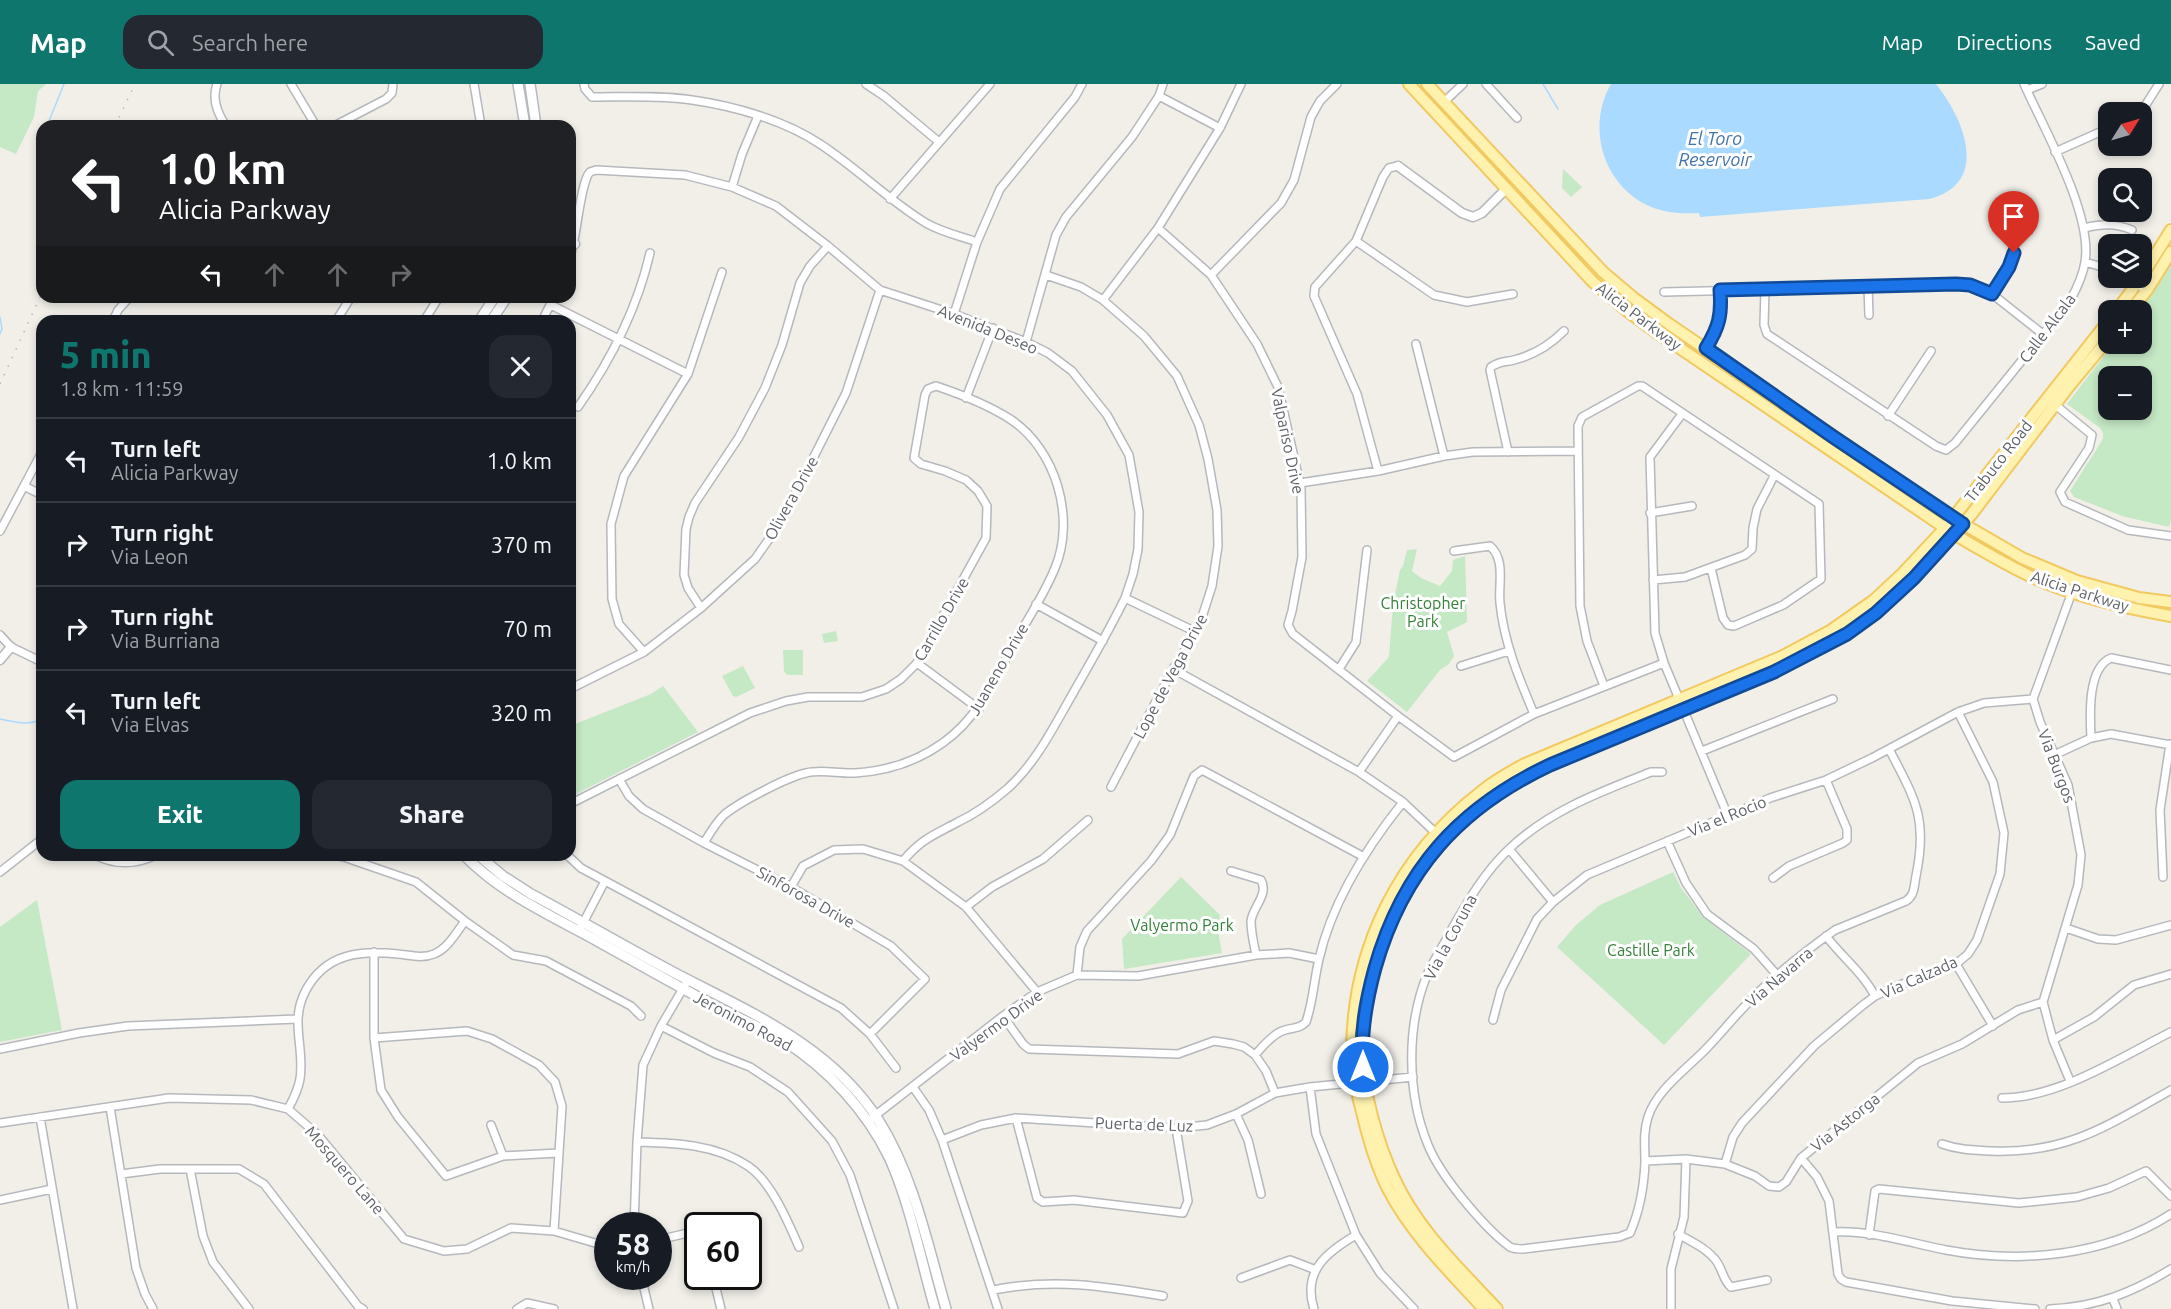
<!DOCTYPE html>
<html lang="en">
<head>
<meta charset="utf-8">
<style>
  :root { --surface:#171b24; --page:#242831; --text:#f1f3f6; --muted:#9ea1a6; --line:#363941; --accent:#0f766e }
  body { margin:0; font-family:Ubuntu,sans-serif; background:var(--page); color:var(--text); height:100vh; display:flex; flex-direction:column; font-size:22px; white-space:nowrap }
  * { box-sizing:border-box; margin:0 }
  p { font-size:20px; color:var(--muted) }
  .icon { flex:none; width:33px; height:33px; fill:none; stroke:currentColor; stroke-width:2; stroke-linecap:round; stroke-linejoin:round }
  .map { position:relative; flex:1; overflow:hidden }
  .drawer { position:absolute; left:36px; top:231px; width:540px; height:546px; display:flex; flex-direction:column; background:var(--surface); border-radius:18px; box-shadow:0 3px 9px #0003 }
  .drawer>* { flex:none }
  .top-card { position:absolute; left:36px; top:36px; width:540px; height:183px; border-radius:18px; box-shadow:0 3px 9px #0003; background:#202124; color:#fff; overflow:hidden }
  .needle { width:39px; rotate:53deg }
  .controls { position:absolute; left:2098px; top:18px; display:grid; gap:12px }
  .controls a { display:grid; place-items:center; width:54px; height:54px; border-radius:12px; background:var(--surface); box-shadow:0 3px 9px #0003; font-size:30px }
  .speed { position:absolute; left:594px; top:1128px; display:flex; gap:12px; font-size:30px; font-weight:700; text-align:center }
  .speed>* { display:grid; place-content:center; width:78px; height:78px; border-radius:50%; background:var(--surface); box-shadow:0 3px 9px #0003; line-height:1 }
  .speed small { font-size:15px; font-weight:400 }
  .speed .limit { border:3px solid #111; border-radius:9px; background:#fff; color:#111 }
  .pin { position:absolute; display:grid; place-items:center; width:51px; height:51px; color:#fff; margin:-62px -26px; border-radius:50% 50% 50% 0; rotate:-45deg; box-shadow:0 0 6px #0007 }
  .pin .icon { rotate:45deg }
  .me { position:absolute; width:66px; margin:-33px; rotate:0deg; stroke-linejoin:round; filter:drop-shadow(0 0 4px #0008) }
  .turn { display:flex; align-items:center; gap:21px; height:126px; padding:0 24px; font-size:27px }
  .turn .icon { width:78px; height:78px; stroke-width:2.5 }
  .turn b { display:block; font-size:42px; line-height:51px }
  .lanes { display:flex; align-items:center; height:57px; padding:0 24px; background:#0003; justify-content:center; gap:30px; direction:ltr }
  .lanes .off { opacity:.35 }
  .round { display:grid; place-items:center; flex:none; width:63px; height:63px; border-radius:18px; background:var(--page) }
  .head { display:flex; align-items:center; justify-content:space-between; height:102px; padding:0 24px }
  h1 { font-size:36px; font-weight:800; line-height:45px; color:var(--accent) }
  .action { display:flex; gap:12px; margin-top:auto; padding:12px 24px }
  .action a { flex:1; height:69px; border-radius:18px; background:var(--accent); color:#fff; font-size:24px; font-weight:800; line-height:69px; text-align:center }
  .action a+a { background:var(--page); color:var(--text) }
  ul { padding:0; list-style:none }
  li { display:flex; align-items:center; gap:18px; height:84px; padding:0 24px; border-top:2px solid var(--line) }
  li div { flex:1 }
  li b { display:block; font-size:22px }
  li em { font-style:normal }
  header { display:flex; align-items:center; gap:36px; box-sizing:border-box; height:84px; padding:0 30px; background:var(--accent); color:#fff }
  header strong { font-size:28px }
  nav { display:flex; gap:33px; margin-inline-start:auto; font-size:21px }
  .search { width:420px; height:54px; background:var(--page); display:flex; align-items:center; gap:15px; box-sizing:border-box; padding:0 21px; border-radius:18px; color:var(--muted); font-size:22px }
  .map>svg:first-child { display:block }
  .green { fill:#c5e8c5; fill-rule:evenodd }
  .water { fill:#aadaff }
  .lines { fill:none; stroke-linecap:round; stroke-linejoin:round }
  .stream { stroke:#aadaff; stroke-width:1.5 }
  .minor-casing { stroke:#b5b8bc; stroke-width:10 }
  .tertiary-casing { stroke:#b5b8bc; stroke-width:11 }
  .secondary-casing { stroke:#b6babf; stroke-width:12 }
  .primary-casing { stroke:#f2c960; stroke-width:14 }
  .minor { stroke:#fff; stroke-width:7 }
  .tertiary { stroke:#fff; stroke-width:8 }
  .secondary { stroke:#fff; stroke-width:9 }
  .primary { stroke:#fff2af; stroke-width:10 }
  .rail { stroke:#b6b7b8; stroke-width:1.5; stroke-dasharray:1.5 8; stroke-linecap:butt }
  .route-casing { stroke:#114b97; stroke-width:15 }
  .route { stroke:#1a73e8; stroke-width:10 }
  .labels { text-anchor:middle; stroke-width:6; stroke-linejoin:round; paint-order:stroke }
  .street-label { font-size:16px; fill:#5f6368; stroke:#fff }
  .park-label { font-size:16px; fill:#348238; stroke:#fff }
  .water-label { font-size:18px; font-style:italic; fill:#4174aa; stroke:#fff }
</style>
</head>
<body>
<header>
<strong>Map</strong>
<div class="search"><svg class="icon" aria-label="search" viewBox="0 0 24 24"><circle cx="10" cy="10" r="6"/><path d="M15 15l6 6"/></svg>Search here</div>
<nav><a>Map</a><a>Directions</a><a>Saved</a></nav>
</header>
<div class="map">
<svg width="2171" height="1225" viewBox="0 0 2171 1225">
  <rect width="100%" height="100%" fill="#f1efe8"/>
  <path class="green" d="M0,0H46L38,7L34,33L16,70L0,63Z
    M1563,85L1582,103L1571,113L1562,104Z
    M2171,181V436L2169,443L2122,432L2074,413L2070,407L2103,355V349L2100,344L2067,320L2113,260H2142V226H2138ZM2109,292H2142V326H2109Z
    M1417,465L1412,487L1421,494L1440,502L1452,487L1453,476L1465,472L1467,538L1447,548L1454,572L1449,580L1440,586L1407,628L1367,597L1389,573L1393,520L1400,486L1403,482L1407,466Z
    M836,547L838,557L824,559L822,550Z
    M783,566H803V591H787L784,587Z
    M743,582L755,604L736,613L733,612L722,592Z
    M663,602L698,648L570,713V642L651,610Z
    M1673,788L1681,804L1704,834L1751,870L1664,961L1557,863L1576,841L1600,821Z
    M1181,793L1220,831L1218,847L1222,869L1124,885L1122,855Z
    M37,816L62,946L0,958V843Z"/>
  <path class="water" d="M1611,0H1936C1964,35 1991,99 1929,115L1700,133L1699,129C1682,130 1665,129 1649,122C1603,101 1586,43 1611,0Z"/>
  <g class="lines">
    <path class="stream" d="M1543,0L1558,25
      M47,42L64,0
      M39,58L42,52
      M0,233L2,245L0,250
      M0,635C13,638 30,642 42,635"/>
    <defs>
      <path id="minor" d="M217,0C212,14 217,29 226,42
        M291,0L316,42
        M474,0L481,42
        M584,0L585,5L592,13C624,13 659,11 692,16C734,22 784,36 820,60C857,84 888,116 926,139C941,148 960,152 977,158
        M866,0L884,12L939,58
        M1486,0L1517,34
        M2027,6L2042,0
        M1159,12L1220,44
        M1444,18L1463,0
        M2137,28L2145,22L2159,0
        M334,42L386,15L392,9L393,0
        M2142,57L2145,61
        M2055,68L2109,44
        M732,103L742,70L758,32
        M890,115L990,0
        M1158,144L1211,191L1257,260L1278,303L1301,404L1302,473L1292,527L1288,541L1293,550L1398,632L1454,673L1534,630L1664,579
        M2084,144C2102,140 2115,139 2132,146
        M1356,157L1434,211L1467,218L1513,210
        M570,172C577,154 580,98 590,88L596,86L685,91L732,103L776,122L828,162L880,206L954,230L1026,258L1048,269L1072,287L1107,331L1129,371L1139,428L1138,465L1133,490L1125,514C1109,547 1090,579 1072,611C1053,644 1036,679 1007,705C993,717 975,730 958,738C934,751 921,755 903,777
        M2085,178L2109,185
        M1046,191L1081,203L1103,216L1144,252L1177,292L1199,341L1208,375L1217,426L1218,462L1212,502L1203,530L1196,548L1173,585L1111,703
        M1211,191L1281,119L1294,96L1311,33L1320,17L1337,0
        M2127,194L2147,206
        M1868,203L1869,231
        M1765,205L1764,241L1767,250L1936,362L1946,366L1955,359L2070,217C2077,204 2083,192 2085,178C2093,130 2044,45 2024,0
        M1664,208L1970,201L1992,210L2044,251
        M1992,210C2003,193 2015,178 2013,156
        M1103,216L1158,144L1220,44L1241,0
        M551,221L688,290
        M954,230L977,158L1000,105L1075,13L1082,0
        M113,237L118,226L128,215
        M336,237L351,213
        M424,237L439,213
        M542,237L554,213
        M1026,258L1056,151L1066,133L1132,53L1159,12L1163,0
        M1416,260L1444,372
        M1706,264C1719,243 1722,231 1720,206
        M966,314L993,244
        M2053,319L2092,351L2089,364L2060,408L2065,418L2128,446L2171,452
        M578,323C611,276 637,226 650,169
        M1682,330L1650,373L1655,549L1664,579L1728,732
        M1888,332L1931,267
        M1508,368L1490,286L1491,283C1499,277 1506,278 1514,276C1534,271 1550,261 1564,247
        M1378,387L1357,310L1314,212L1315,203L1356,157L1383,93L1389,84L1398,82
        M1300,399L1378,387L1444,372L1473,368L1578,367
        M24,402L42,411
        M1650,429L1692,422
        M0,447L42,368
        M1454,467L1490,462C1506,476 1498,500 1500,519C1504,559 1519,594 1534,630
        M1653,496L1685,493L1745,471L1752,465L1753,444L1757,425L1774,392
        M1125,514L1196,548
        M1036,520L1103,557
        M701,524L688,504L684,491L686,445L689,433L695,419L739,353L765,304L782,261L800,199L810,182L828,162
        M0,551L11,563L42,578
        M644,568L619,540L612,515L611,440L624,392L688,290L722,188
        M917,579L979,625
        M1461,582L1509,567
        M1173,585L1359,688L1403,718L1439,752
        M1339,585L1356,558L1367,466
        M1604,602L1587,557L1580,522L1578,342L1582,333L1638,302H1642L1819,420L1821,495L1783,521L1734,542L1728,541L1723,534L1711,484
        M570,605L644,568L701,524L755,475L781,438L846,309L880,206
        M2091,654C2090,632 2087,584 2111,574L2171,586
        M1702,667L1833,615
        M2054,671L2091,654L2111,650L2171,661
        M1359,688L1398,632
        M1662,688H1651C1600,708 1548,727 1508,766C1485,788 1469,815 1453,843C1445,859 1434,875 1427,891C1406,943 1407,1010 1428,1061C1436,1081 1449,1098 1462,1114C1475,1130 1494,1151 1510,1163C1514,1165 1518,1165 1523,1165L1619,1153L1630,1149C1640,1126 1644,1103 1645,1078C1645,1062 1643,1049 1648,1033C1656,1007 1685,986 1704,967C1719,952 1732,935 1747,920C1773,892 1804,868 1835,846L1906,817C1915,811 1914,802 1916,792C1928,734 1915,715 1889,665
        M619,695L629,712L643,725L704,759L791,803L891,862L925,895L870,950
        M570,720L750,629L786,617L808,613H862L886,605L901,595L917,579L986,454L987,422L978,407L966,396L945,387L921,380L914,374L925,311L928,305L936,302C960,310 988,321 1010,335C1056,365 1076,434 1055,484C1045,509 1029,533 1016,556C996,593 979,633 944,658C918,677 887,687 855,689C839,690 822,685 806,689C787,693 740,718 725,730C716,738 710,749 704,759
        M1667,757L1686,799L1707,830L1754,865L1777,891
        M1509,765L1553,818
        M95,771C115,781 134,781 154,772
        M338,771L416,798L465,837L513,871L546,877L631,922L641,932
        M567,771L581,784L841,924L870,950L896,984
        M1231,787L1261,796C1269,811 1253,822 1251,837C1251,848 1254,861 1256,871
        M0,788L42,755
        M2163,793L2160,726L2170,660
        M1773,794L1789,782L1843,759L1847,756V745L1826,696
        M791,803L803,782L834,766L863,765L903,777L966,823L1037,908
        M966,823L992,803L1043,775L1088,736
        M581,843L605,797
        M2066,844L2098,855L2116,856L2171,841
        M1826,852C1842,873 1863,889 1875,912
        M374,868V954L381,1006L398,1033L446,1092L503,1072L558,1069
        M1956,880L1993,942
        M1077,891L1080,863L1087,847L1151,777L1170,751L1194,692L1202,686L1364,773
        M1003,932L1023,960L1029,965L1178,970L1214,957L1233,960L1244,963L1255,971L1266,987L1275,1009
        M1493,936L1501,906L1537,835L1553,818L1587,791L1770,714L1826,696L1872,674L1958,628L1984,619L2033,615
        M661,942L714,969L750,983L788,1008L832,1057L850,1091L894,1225
        M374,954L467,947L492,955L539,981L555,998L562,1022L554,1147
        M2053,956L2094,933L2134,901L2171,890
        M0,965L79,949L128,942L297,935
        M1255,971C1262,963 1270,953 1280,948C1289,943 1299,946 1306,938C1313,918 1314,896 1319,875C1332,818 1367,763 1403,718
        M2070,997L2053,956L2043,918L2078,801L2081,771L2068,701L2040,638L2033,615L2072,508
        M913,1003L929,1026L942,1056L998,1225
        M1310,1003L1316,1050L1356,1151L1380,1189L1414,1225
        M2002,1014C2059,1014 2121,973 2171,948
        M110,1023L136,1184L145,1210L153,1225
        M288,1025C293,1016 298,1006 300,995C305,963 289,937 306,906C326,869 361,866 398,870C409,871 422,875 434,870C448,864 456,849 465,837
        M1236,1030L1248,1056L1261,1110
        M40,1033L73,1225
        M872,1034L1003,932L1037,908L1077,891L1138,892L1256,871L1289,869L1319,875
        M1016,1034L1037,1114L1043,1118L1074,1116L1183,1129L1188,1117L1176,1044
        M0,1039L169,1014L251,1016L288,1025L318,1051L404,1155L444,1167L467,1165L511,1144L554,1147L595,1159L608,1158
        M491,1041L503,1072
        M942,1056L981,1041L1016,1034L1176,1044L1207,1041L1236,1030L1275,1009L1310,1003L1413,993
        M637,1058C675,1059 715,1060 748,1082C771,1097 788,1138 799,1163
        M1942,1060C1959,1066 1974,1066 1992,1067C2068,1070 2108,1041 2171,1006
        M1801,1074L1817,1093L1829,1117L1838,1190L1841,1195L1846,1198L1952,1217L2035,1225
        M1645,1077L1686,1075L1725,1080L1755,1092L1769,1102L1779,1103L1786,1098L1801,1074L1918,979L1962,960L2018,926L2043,918
        M1725,1080L1733,1053L1742,1039L1814,962L1863,921L1875,912L1892,904L1956,880L1968,870L1977,856L2000,790L2004,749L1993,698L1958,628
        M190,1085L203,1152L213,1178L249,1225
        M121,1090L160,1085H239L264,1100L358,1222L363,1225
        M0,1116L52,1105
        M634,1142L637,1058L643,981L661,942L688,896
        M1834,1148C1871,1146 1910,1159 1946,1166C2021,1180 2106,1172 2171,1130
        M1678,1150C1692,1158 1708,1165 1717,1178C1723,1187 1723,1196 1731,1203L1767,1196
        M1869,1151L1875,1107L1879,1105L2019,1119L2077,1113L2109,1104L2146,1087L2171,1112
        M658,1156L692,1148L698,1149
        M641,1192L649,1225
        M713,1192L721,1225
        M1241,1194L1290,1176L1316,1186
        M993,1206C1054,1194 1103,1202 1163,1212
        M2113,1215L2117,1225
        M517,1225L527,1219L554,1225
        M1314,1225C1302,1187 1327,1168 1356,1151
        M1671,1225V1185L1684,1133L1686,1075
        M2050,1225C2096,1223 2132,1209 2171,1185"/>
      <path id="tertiary" d="M1398,82L1462,129L1473,133L1482,129L1507,104
        M570,159L575,160
        M0,576L11,563
        M341,772L342,771"/>
      <path id="secondary" d="M518,0L525,42
        M530,0L536,42
        M479,237L495,213
        M491,237L507,213
        M464,771C501,809 546,829 592,854C633,877 674,900 715,922C738,934 762,944 784,957C828,985 866,1026 889,1073C910,1119 921,1177 935,1225
        M478,771L503,792L531,810C578,835 624,862 671,887C747,927 831,961 879,1037C914,1093 928,1162 946,1225"/>
      <path id="primary" d="M1409,0L1593,198L1626,226L1656,248L1954,450C1979,465 2005,480 2032,493C2075,513 2125,524 2171,532
        M1427,0L1603,188L1635,215L1669,240L1953,434L2022,474L2077,497L2139,514L2171,518
        M2142,192L2171,146
        M2117,226L2141,194
        M2131,226L2147,206L2171,168
        M1484,1225C1449,1187 1412,1151 1388,1105C1376,1081 1369,1057 1363,1032C1358,1012 1352,991 1352,969C1352,864 1399,771 1482,707C1495,696 1510,688 1525,680L1783,572L1830,547L1874,516L1903,489L1945,444L2109,236
        M1497,1225C1459,1184 1417,1145 1394,1094C1378,1060 1363,1008 1362,971C1361,877 1408,776 1484,719C1505,703 1527,692 1550,681L1774,588L1847,550L1876,529L1914,494L1971,431L2070,301L2109,254"/>
    </defs>
    <use href="#minor" class="minor-casing"/>
    <use href="#tertiary" class="tertiary-casing"/>
    <use href="#secondary" class="secondary-casing"/>
    <use href="#primary" class="primary-casing"/>
    <use href="#minor" class="minor"/>
    <use href="#tertiary" class="tertiary"/>
    <use href="#secondary" class="secondary"/>
    <use href="#primary" class="primary"/>
    <path class="rail" d="M115,42L135,0
      M0,300L42,209"/>
  </g>
  <g class="lines">
    <defs>
      <path id="route" d="M1363,983C1360,949 1366,917 1375,884C1403,786 1459,724 1550,681L1774,588L1847,550L1876,529L1914,494L1963,440L1832,352L1706,264C1719,243 1722,231 1720,206L1956,200L1970,201L1992,210L2009,183L2014,169"/>
    </defs>
    <use href="#route" class="route-casing"/>
    <use href="#route" class="route"/>
  </g>
  <g class="labels">
    <g class="street-label">
      <text transform="translate(1639 232) rotate(37)" y="6">Alicia Parkway</text>
      <text transform="translate(2047 244) rotate(-53)" y="6">Calle Alcala</text>
      <text transform="translate(988 245) rotate(22)" y="6">Avenida Deseo</text>
      <text transform="translate(1288 357) rotate(78)" y="6">Valpariso Drive</text>
      <text transform="translate(1998 377) rotate(-52)" y="6">Trabuco Road</text>
      <text transform="translate(791 414) rotate(-61)" y="6">Olivera Drive</text>
      <text transform="translate(2080 507) rotate(18)" y="6">Alicia Parkway</text>
      <text transform="translate(941 535) rotate(-60)" y="6">Carrillo Drive</text>
      <text transform="translate(998 585) rotate(-60)" y="6">Juaneno Drive</text>
      <text transform="translate(1170 592) rotate(-62)" y="6">Lope de Vega Drive</text>
      <text transform="translate(2057 682) rotate(69)" y="6">Via Burgos</text>
      <text transform="translate(1727 732) rotate(-22)" y="6">Via el Rocio</text>
      <text transform="translate(806 813) rotate(29)" y="6">Sinforosa Drive</text>
      <text transform="translate(1450 853) rotate(-62)" y="6">Via la Coruna</text>
      <text transform="translate(1779 893) rotate(-41)" y="6">Via Navarra</text>
      <text transform="translate(1919 893) rotate(-24)" y="6">Via Calzada</text>
      <text transform="translate(743 937) rotate(28)" y="6">Jeronimo Road</text>
      <text transform="translate(996 941) rotate(-36)" y="6">Valyermo Drive</text>
      <text transform="translate(1845 1038) rotate(-39)" y="6">Via Astorga</text>
      <text transform="translate(1144 1040) rotate(2)" y="6">Puerta de Luz</text>
      <text transform="translate(345 1086) rotate(49)" y="6">Mosquero Lane</text>
    </g>
    <g class="park-label">
      <text x="1423" y="525">Christopher<tspan x="1423" dy="18">Park</tspan></text>
      <text x="1182" y="847">Valyermo Park</text>
      <text x="1651" y="872">Castille Park</text>
    </g>
    <g class="water-label">
      <text x="1715" y="61">El Toro<tspan x="1715" dy="21">Reservoir</tspan></text>
    </g>
  </g>
</svg>
<div class="controls">
<a><svg class="needle" viewBox="-14 -14 28 28"><path d="M0-13l5 13h-10z" fill="#e53935"/><path d="M0 13l5-13h-10z" fill="#9ea1a6"/></svg></a>
<a><svg class="icon" aria-label="search" viewBox="0 0 24 24"><circle cx="10" cy="10" r="6"/><path d="M15 15l6 6"/></svg></a>
<a><svg class="icon" aria-label="layers" viewBox="0 0 24 24"><path d="M12 4l9 5-9 5-9-5zM3 14l9 5 9-5"/></svg></a>
<a>+</a>
<a>−</a>
</div>
<div class="speed"><div>58<small>km/h</small></div><div class="limit">60</div></div>
<div class="pin" style="left:2014px;top:169px;background:#d93025"><svg class="icon" aria-label="arrive" viewBox="0 0 24 24"><path d="M6 21V4h12l-3 4 3 4H6"/></svg></div>
<svg class="me" style="left:1363px;top:983px" viewBox="-20 -20 40 40"><circle r="17" fill="#1a73e8" stroke="#fff" stroke-width="3"/><path d="M0-11L8 9 0 5-8 9z" fill="#fff"/></svg>
<div class="top-card">
<div class="turn"><svg class="icon" aria-label="left" viewBox="0 0 24 24"><path d="M17 20v-9H6M10 6l-5 5 5 5"/></svg><div><b>1.0 km</b>Alicia Parkway</div></div>
<div class="lanes"><svg class="icon" aria-label="left" viewBox="0 0 24 24"><path d="M17 20v-9H6M10 6l-5 5 5 5"/></svg><svg class="icon off" aria-label="ahead" viewBox="0 0 24 24"><path d="M12 20V5M6 11l6-6 6 6"/></svg><svg class="icon off" aria-label="ahead" viewBox="0 0 24 24"><path d="M12 20V5M6 11l6-6 6 6"/></svg><svg class="icon off" aria-label="right" viewBox="0 0 24 24"><path d="M7 20v-9h11M14 6l5 5-5 5"/></svg></div>
</div>
<section class="drawer">
<div class="head"><div><h1>5 min</h1><p>1.8 km · 11:59</p></div><a class="round"><svg class="icon" aria-label="close" viewBox="0 0 24 24"><path d="M6 6l12 12M18 6L6 18"/></svg></a></div>
<ul>
<li><svg class="icon" aria-label="left" viewBox="0 0 24 24"><path d="M17 20v-9H6M10 6l-5 5 5 5"/></svg><div><b>Turn left</b><p>Alicia Parkway</p></div><em>1.0 km</em></li>
<li><svg class="icon" aria-label="right" viewBox="0 0 24 24"><path d="M7 20v-9h11M14 6l5 5-5 5"/></svg><div><b>Turn right</b><p>Via Leon</p></div><em>370 m</em></li>
<li><svg class="icon" aria-label="right" viewBox="0 0 24 24"><path d="M7 20v-9h11M14 6l5 5-5 5"/></svg><div><b>Turn right</b><p>Via Burriana</p></div><em>70 m</em></li>
<li><svg class="icon" aria-label="left" viewBox="0 0 24 24"><path d="M17 20v-9H6M10 6l-5 5 5 5"/></svg><div><b>Turn left</b><p>Via Elvas</p></div><em>320 m</em></li>
</ul>
<div class="action"><a>Exit</a><a>Share</a></div>
</section>
</div>
</body>
</html>
